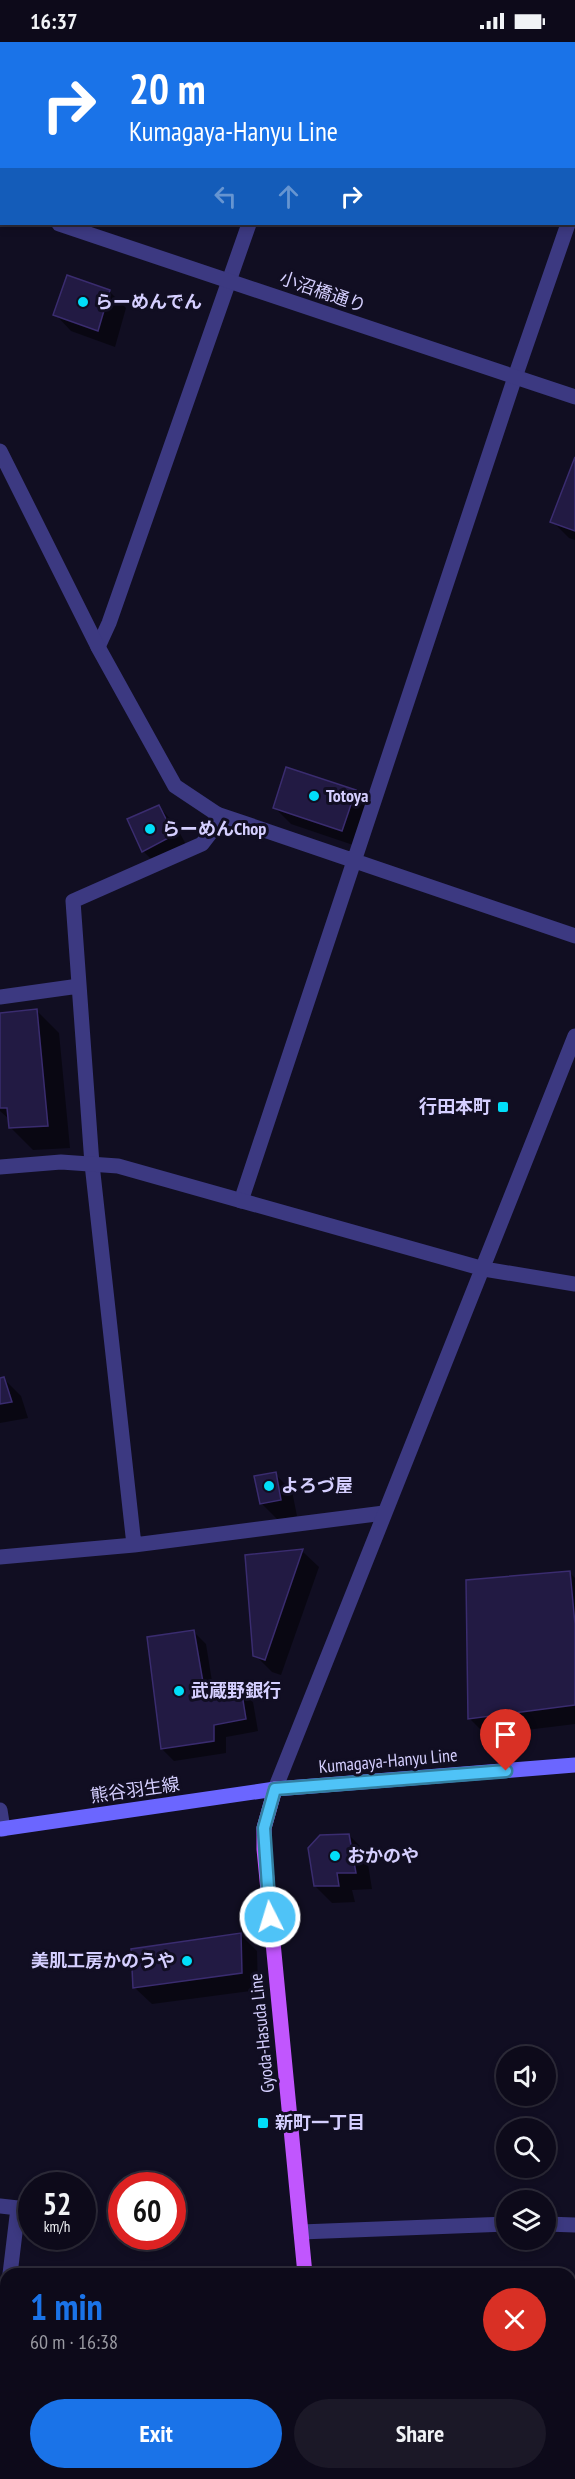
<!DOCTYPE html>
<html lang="en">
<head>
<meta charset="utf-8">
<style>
  :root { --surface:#0d0a1a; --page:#1b1827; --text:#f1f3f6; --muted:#9a9aa2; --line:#2d2b39; --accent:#1a73e8 }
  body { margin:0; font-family:"PT Sans Narrow","Noto Sans JP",sans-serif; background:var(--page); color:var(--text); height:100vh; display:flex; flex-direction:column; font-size:22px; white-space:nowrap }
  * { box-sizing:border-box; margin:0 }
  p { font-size:20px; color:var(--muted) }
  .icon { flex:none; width:33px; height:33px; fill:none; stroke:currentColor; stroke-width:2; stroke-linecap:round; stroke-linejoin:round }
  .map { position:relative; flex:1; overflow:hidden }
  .drawer { position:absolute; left:0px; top:2226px; width:576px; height:212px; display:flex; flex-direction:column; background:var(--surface); border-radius:18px 18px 0 0; box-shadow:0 3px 9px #0003,0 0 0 2px var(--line) }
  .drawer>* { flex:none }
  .top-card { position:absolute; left:0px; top:0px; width:576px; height:183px; box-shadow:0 3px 9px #0003,0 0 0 2px var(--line); background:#1a73e8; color:#fff; overflow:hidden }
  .tools { position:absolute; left:496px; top:2004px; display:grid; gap:12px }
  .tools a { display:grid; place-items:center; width:60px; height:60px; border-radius:50%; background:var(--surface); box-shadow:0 3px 9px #0003,0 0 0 2px var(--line); font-size:30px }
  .speed { position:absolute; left:18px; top:2130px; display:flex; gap:12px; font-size:30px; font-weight:700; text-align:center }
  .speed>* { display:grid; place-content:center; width:78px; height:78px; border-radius:50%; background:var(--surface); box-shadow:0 3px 9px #0003,0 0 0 2px var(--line); line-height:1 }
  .speed small { font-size:15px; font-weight:400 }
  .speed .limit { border:9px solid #d22; background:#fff; color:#111 }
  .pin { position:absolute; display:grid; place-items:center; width:51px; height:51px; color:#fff; margin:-62px -26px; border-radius:50% 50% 50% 0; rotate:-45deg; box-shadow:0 0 6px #0007 }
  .pin .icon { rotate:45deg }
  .me { position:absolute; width:66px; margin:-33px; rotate:355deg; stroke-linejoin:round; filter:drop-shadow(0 0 4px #0008) }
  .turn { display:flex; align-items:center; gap:21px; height:126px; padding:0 30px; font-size:27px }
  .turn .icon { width:78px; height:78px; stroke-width:2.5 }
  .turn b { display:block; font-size:42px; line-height:51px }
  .lanes { display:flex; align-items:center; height:57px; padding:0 30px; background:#0003; justify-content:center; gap:30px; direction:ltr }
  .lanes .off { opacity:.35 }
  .round { display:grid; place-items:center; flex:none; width:63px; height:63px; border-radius:32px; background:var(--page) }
  .overview { display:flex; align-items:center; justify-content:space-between; height:102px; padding:0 30px }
  h1 { font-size:36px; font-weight:600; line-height:45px; color:var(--accent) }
  .cta { display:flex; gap:12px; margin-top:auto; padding:12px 30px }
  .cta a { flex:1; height:69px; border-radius:36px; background:var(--accent); color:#fff; font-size:24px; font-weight:600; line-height:69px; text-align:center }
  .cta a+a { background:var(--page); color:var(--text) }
  .status { display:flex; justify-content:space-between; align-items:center; height:42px; padding:0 30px; background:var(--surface); direction:ltr }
  .status svg { height:16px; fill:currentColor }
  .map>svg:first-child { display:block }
  .shadow { fill:#0007 }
  .building { fill:#221a43; stroke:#3a2c6f; stroke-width:1.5 }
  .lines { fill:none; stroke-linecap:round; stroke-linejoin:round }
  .service { stroke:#3c3981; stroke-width:15 }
  .minor { stroke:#3c3981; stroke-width:15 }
  .tertiary { stroke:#3c3981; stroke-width:15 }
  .secondary { stroke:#6b66ff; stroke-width:15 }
  .primary { stroke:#c156fe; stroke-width:15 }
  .route-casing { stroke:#337fa1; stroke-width:15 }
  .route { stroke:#4fc3f7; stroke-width:10 }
  .poi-dot { fill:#01def9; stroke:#110e22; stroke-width:2 }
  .labels { text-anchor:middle; stroke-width:6; stroke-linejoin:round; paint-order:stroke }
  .street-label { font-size:18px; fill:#d5cfff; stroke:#110e22 }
  .poi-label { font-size:18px; font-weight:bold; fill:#d5cfff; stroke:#110e22; text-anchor:start }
</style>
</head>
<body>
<div class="status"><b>16:37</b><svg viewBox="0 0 49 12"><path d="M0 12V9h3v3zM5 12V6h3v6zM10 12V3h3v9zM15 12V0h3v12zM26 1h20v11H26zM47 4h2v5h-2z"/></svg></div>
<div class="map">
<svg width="575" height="2437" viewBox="0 0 575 2437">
  <rect width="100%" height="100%" fill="#110e22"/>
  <path class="shadow" d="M109,249L126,266L115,305L71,289L55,272Z
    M575,419V498L569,496L552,479Z
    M355,749L372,766L359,805L291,782L274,765Z
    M159,765L175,782L190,810L160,826L143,809L129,778Z
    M36,968L59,991L70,1106L33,1108L10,1085V1078L0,1069V972Z
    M0,1337H4L21,1354L28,1376L0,1381Z
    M275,1432L292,1449L297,1474L278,1478L261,1461Z
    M302,1509L319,1525L281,1633L272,1630L255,1613Z
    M569,1530L575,1536V1682L486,1693L470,1677Z
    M194,1590L206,1602L214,1652L240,1648L253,1660L258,1689L226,1695V1711L174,1719L162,1707Z
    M349,1793L366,1810L372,1847L352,1848L355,1860L332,1861L315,1844Z
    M241,1893L257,1909L258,1948L152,1962L135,1946Z"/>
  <path class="building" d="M67,233L110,248L98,289L53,273Z
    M575,415V489L550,480Z
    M286,725L356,748L342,789L273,766Z
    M159,763L174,793L142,810L127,777Z
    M37,967L48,1084L9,1086L7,1066H0V971Z
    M4,1335L12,1360L0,1362V1336Z
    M276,1430L281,1458L260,1462L254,1434Z
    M303,1507L265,1618L253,1614L245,1513Z
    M570,1529L575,1582V1663L468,1677L466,1538Z
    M194,1588L205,1652L241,1646L246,1677L214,1683V1699L161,1707L147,1595Z
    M349,1792L356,1831H337L339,1844H314L308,1806L320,1793Z
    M241,1891L242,1931L133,1946L131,1907Z"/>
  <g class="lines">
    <path class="service" d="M574,163L575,161
      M515,335L568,182
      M98,605L109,581L249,182
      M0,955L79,944
      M92,1122L73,859L202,802L212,789L217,772"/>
    <path class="minor" d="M0,409L98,605L175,744L217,772L575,894
      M92,1122L134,1503
      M241,1159L515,335
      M0,1515L134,1503L384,1471
      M0,1768L3,1787
      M0,2164L18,2166L10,2232
      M546,2182L575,2183
      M301,2190L507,2182
      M0,2316L6,2266
      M0,2418H6
      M33,2437L34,2432"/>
    <path class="tertiary" d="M0,161L2,162
      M59,182L575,355
      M0,1125L61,1120L118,1124L484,1227L575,1242
      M275,1747L575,994"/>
    <path class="secondary" d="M0,1787L275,1747L575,1723"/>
    <path class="primary" d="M275,1747L264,1786V1807L305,2232
      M325,2432L326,2437"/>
  </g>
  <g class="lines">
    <defs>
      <path id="route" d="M270,1875L264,1786L275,1747L506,1729"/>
    </defs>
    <use href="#route" class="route-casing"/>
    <use href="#route" class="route"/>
  </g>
  <g class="poi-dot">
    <circle cx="83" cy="260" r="6"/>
    <circle cx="314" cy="754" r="6"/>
    <circle cx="150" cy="787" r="6"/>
    <rect x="497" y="1059" width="12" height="12" rx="3"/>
    <circle cx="269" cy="1444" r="6"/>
    <circle cx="179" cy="1649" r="6"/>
    <circle cx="335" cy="1814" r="6"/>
    <circle cx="187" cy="1919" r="6"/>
    <rect x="257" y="2075" width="12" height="12" rx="3"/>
  </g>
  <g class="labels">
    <g class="street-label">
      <text transform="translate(323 250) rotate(19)" y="6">小沼橋通り</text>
      <text transform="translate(388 1719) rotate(-5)" y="6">Kumagaya-Hanyu Line</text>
      <text transform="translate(135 1748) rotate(-8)" y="6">熊谷羽生線</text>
      <text transform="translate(262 1991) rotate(-96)" y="6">Gyoda-Hasuda Line</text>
    </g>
    <g class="poi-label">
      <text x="95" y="266">らーめんでん</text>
      <text x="326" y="760">Totoya</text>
      <text x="162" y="793">らーめんChop</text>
      <text x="491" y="1071" text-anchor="end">行田本町</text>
      <text x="281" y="1450">よろづ屋</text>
      <text x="191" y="1655">武蔵野銀行</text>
      <text x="347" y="1820">おかのや</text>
      <text x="175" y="1925" text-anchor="end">美肌工房かのうや</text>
      <text x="275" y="2087">新町一丁目</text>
    </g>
  </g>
</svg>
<div class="tools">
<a><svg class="icon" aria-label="sound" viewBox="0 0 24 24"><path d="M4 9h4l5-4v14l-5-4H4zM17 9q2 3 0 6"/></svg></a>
<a><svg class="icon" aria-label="search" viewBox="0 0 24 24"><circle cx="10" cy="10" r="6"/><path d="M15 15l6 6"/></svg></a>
<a><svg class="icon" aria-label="layers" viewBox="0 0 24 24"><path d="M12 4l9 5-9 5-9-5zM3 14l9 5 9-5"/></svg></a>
</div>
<div class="speed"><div>52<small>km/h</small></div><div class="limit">60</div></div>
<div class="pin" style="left:506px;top:1729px;background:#d93025"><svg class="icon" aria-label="arrive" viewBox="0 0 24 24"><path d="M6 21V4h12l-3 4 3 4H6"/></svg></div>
<svg class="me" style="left:270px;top:1875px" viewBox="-20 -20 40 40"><circle r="17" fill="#4fc3f7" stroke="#fff" stroke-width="3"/><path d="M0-11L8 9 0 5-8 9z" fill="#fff"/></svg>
<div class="top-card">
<div class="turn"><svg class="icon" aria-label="right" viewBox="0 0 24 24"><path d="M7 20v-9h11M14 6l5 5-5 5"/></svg><div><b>20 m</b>Kumagaya-Hanyu Line</div></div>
<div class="lanes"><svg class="icon off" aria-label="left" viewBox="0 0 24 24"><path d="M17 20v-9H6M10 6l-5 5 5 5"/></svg><svg class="icon off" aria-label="ahead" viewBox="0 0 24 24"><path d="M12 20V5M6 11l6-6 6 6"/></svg><svg class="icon" aria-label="right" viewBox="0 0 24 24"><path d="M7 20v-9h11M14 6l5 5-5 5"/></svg></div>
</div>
<section class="drawer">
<div class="overview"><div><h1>1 min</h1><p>60 m · 16:38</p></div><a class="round" style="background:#d93025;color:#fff"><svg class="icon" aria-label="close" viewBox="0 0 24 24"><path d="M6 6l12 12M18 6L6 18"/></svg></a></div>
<div class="cta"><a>Exit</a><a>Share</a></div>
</section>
</div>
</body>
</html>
